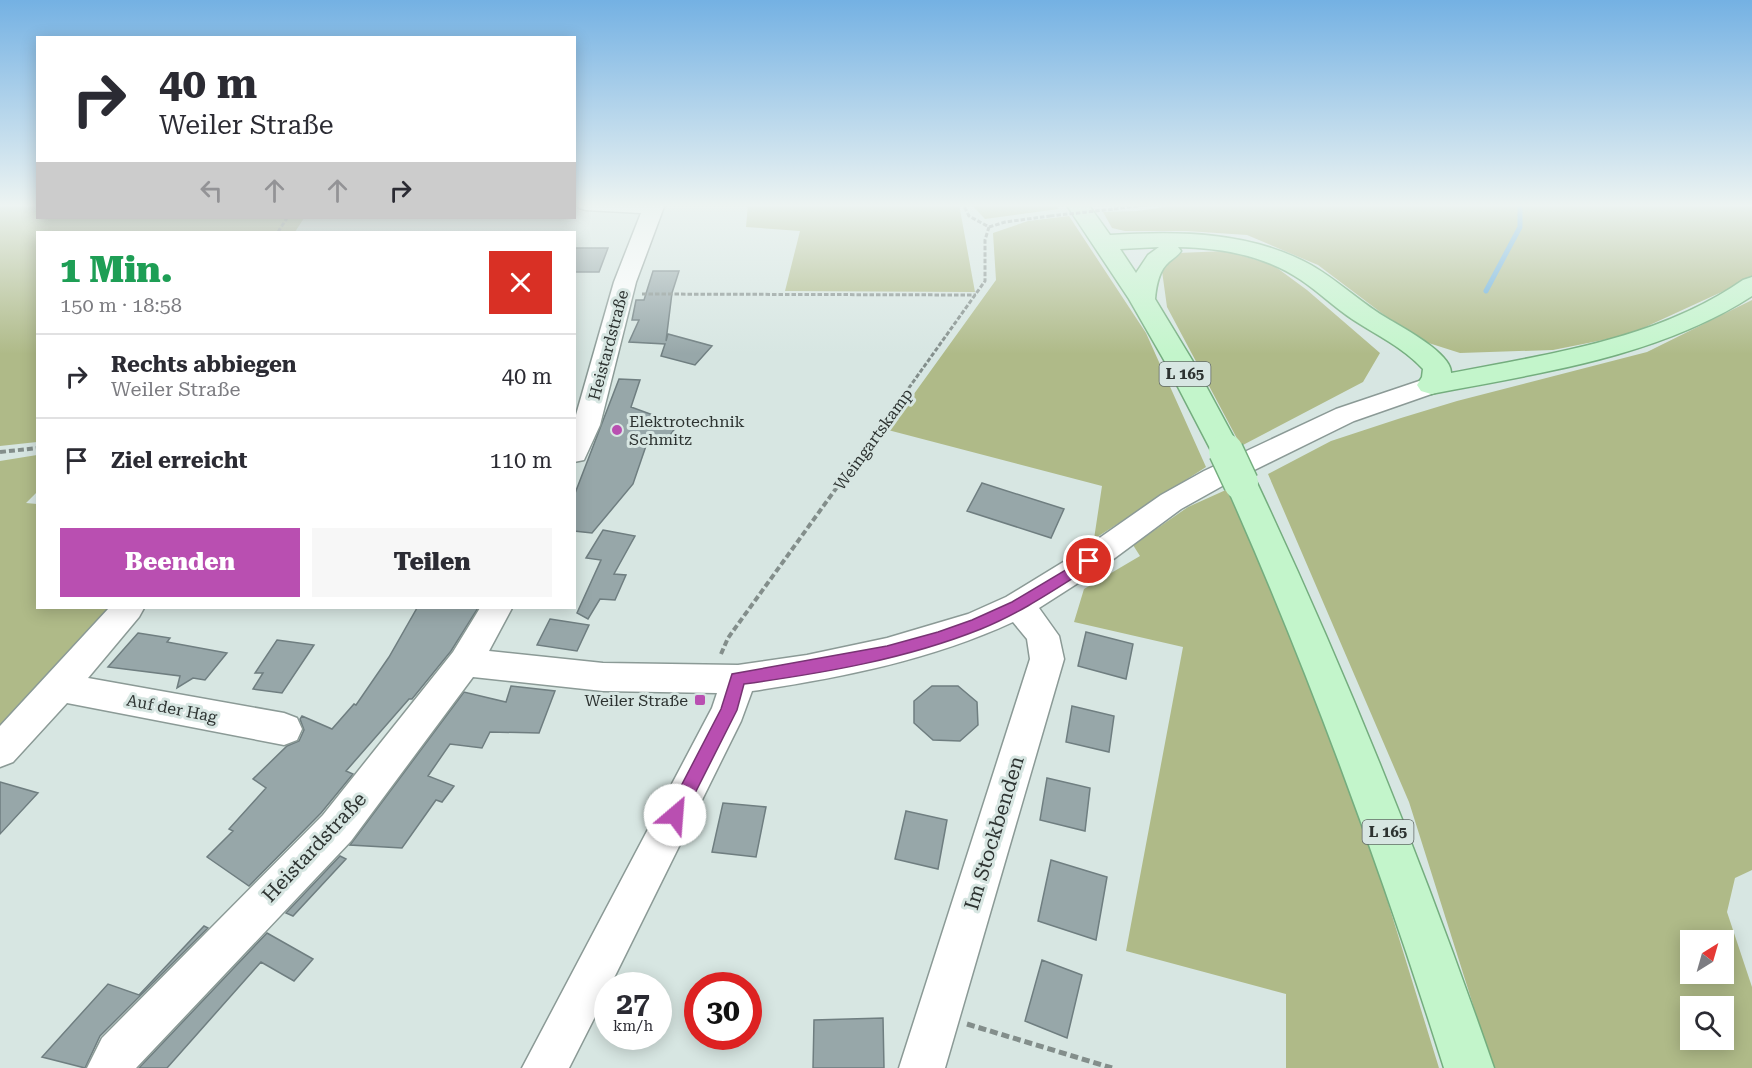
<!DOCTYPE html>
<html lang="de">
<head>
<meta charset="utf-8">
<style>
  :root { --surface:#fff; --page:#f7f7f7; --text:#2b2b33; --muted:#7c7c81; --line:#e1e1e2; --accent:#b94fb1 }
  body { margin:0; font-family:"Roboto Serif",serif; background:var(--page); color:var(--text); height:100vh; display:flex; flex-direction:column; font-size:22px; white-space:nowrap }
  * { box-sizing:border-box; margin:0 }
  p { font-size:20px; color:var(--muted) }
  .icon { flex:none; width:33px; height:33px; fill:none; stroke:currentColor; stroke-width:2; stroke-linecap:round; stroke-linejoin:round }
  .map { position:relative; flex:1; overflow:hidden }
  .drawer { position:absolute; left:36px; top:231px; width:540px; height:378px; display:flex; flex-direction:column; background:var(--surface); border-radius:0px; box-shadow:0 3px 15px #0003 }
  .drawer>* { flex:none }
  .banner { position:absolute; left:36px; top:36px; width:540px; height:183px; border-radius:0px; box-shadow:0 3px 15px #0003; background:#fff; color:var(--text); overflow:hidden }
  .needle { width:39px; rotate:37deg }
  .tools { position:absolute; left:1680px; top:930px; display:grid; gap:12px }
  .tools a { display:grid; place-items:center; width:54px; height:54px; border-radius:0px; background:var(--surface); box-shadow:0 3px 15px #0003; font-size:30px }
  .speed { position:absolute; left:594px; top:972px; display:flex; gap:12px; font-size:30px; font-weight:700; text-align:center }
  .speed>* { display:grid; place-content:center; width:78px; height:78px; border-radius:50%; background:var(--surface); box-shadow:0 3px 15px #0003; line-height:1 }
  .speed small { font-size:15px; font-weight:400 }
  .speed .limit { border:9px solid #d22; background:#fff; color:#111 }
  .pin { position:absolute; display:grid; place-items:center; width:51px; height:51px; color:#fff; margin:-26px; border:3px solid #fff; border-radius:50%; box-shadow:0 2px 6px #0007 }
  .me { position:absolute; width:66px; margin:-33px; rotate:27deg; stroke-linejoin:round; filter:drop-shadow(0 0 4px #0008) }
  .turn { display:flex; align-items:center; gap:21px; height:126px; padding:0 24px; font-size:27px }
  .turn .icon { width:78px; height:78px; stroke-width:2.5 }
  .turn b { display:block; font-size:42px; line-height:51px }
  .lanes { display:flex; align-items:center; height:57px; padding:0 24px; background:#0003; justify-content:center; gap:30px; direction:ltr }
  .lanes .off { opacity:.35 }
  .round { display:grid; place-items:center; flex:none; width:63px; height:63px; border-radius:0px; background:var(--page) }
  .summary { display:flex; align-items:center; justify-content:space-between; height:102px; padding:0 24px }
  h1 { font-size:36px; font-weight:800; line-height:45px; color:#1e9e55 }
  .action { display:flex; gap:12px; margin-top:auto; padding:12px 24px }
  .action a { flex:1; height:69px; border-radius:0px; background:var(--accent); color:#fff; font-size:24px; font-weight:800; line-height:69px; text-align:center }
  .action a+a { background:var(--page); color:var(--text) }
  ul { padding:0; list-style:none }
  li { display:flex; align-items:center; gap:18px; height:84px; padding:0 24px; border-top:2px solid var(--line) }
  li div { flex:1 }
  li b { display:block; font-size:22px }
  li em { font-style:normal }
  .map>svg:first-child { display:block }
  .green { fill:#afba88; fill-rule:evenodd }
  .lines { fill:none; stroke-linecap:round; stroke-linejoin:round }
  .stream { stroke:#67addb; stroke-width:5 }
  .building { fill:#97a7a9; stroke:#6f7e80; stroke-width:1.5 }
  .minor-casing { stroke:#8b9a96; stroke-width:3 }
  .major-casing { stroke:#74ad7e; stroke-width:3 }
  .path-far2 { stroke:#838e8b; stroke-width:3; stroke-dasharray:4.5 2; stroke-linecap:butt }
  .path-far1 { stroke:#838e8b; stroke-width:4; stroke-dasharray:6 3; stroke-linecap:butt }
  .path { stroke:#838e8b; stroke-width:5; stroke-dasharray:8 4; stroke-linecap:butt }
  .minor { fill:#fff; fill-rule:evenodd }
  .major { fill:#c3f5cb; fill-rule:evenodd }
  .major-bridge-casing { stroke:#74ad7e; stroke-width:37; stroke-linecap:butt }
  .path-bridge { stroke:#838e8b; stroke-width:3; stroke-dasharray:4.5 2; stroke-linecap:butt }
  .major-bridge { stroke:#c3f5cb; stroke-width:34 }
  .route { fill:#b94fb1; stroke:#783373; stroke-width:1.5 }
  .poi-dot { fill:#b94fb1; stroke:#d7e6e2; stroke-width:2 }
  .labels { text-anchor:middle; stroke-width:6; stroke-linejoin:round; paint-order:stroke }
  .shield { fill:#d7e6e2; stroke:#606966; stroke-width:1.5 }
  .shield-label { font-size:15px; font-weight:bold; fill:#2d3331 }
  .street-label { font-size:16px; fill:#2d3331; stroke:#d7e6e2 }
  .poi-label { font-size:16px; fill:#2d3331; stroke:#d7e6e2; text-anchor:start }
  .near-street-label { font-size:20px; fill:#2d3331; stroke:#d7e6e2 }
</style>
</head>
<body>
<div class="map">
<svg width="1752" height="1068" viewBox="0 0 1752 1068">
  <rect width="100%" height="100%" fill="#d7e6e2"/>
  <path class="green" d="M0,204H37L38,218H304L295,232H38L37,442L0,446Z
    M748,204H959L975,292L785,291L800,231L746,227Z
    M971,204H1055L1059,209L985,219Z
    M1186,204H1752V278L1628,335L1553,350L1460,353L1416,339L1318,265L1247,235L1187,231H1125L1112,228L1103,212L1137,211Z
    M1069,216L1146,333L1206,467L1094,539L1102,486L888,430L996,280L993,233L1028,221Z
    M1226,251L1273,265L1307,290L1380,353L1363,382L1241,446L1167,307L1162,271L1178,253Z
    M1752,300V870L1735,878L1727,912L1752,987V1068H1493L1409,802L1268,474L1331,441L1401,418L1457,401L1647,352ZM1690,940H1724V974H1690ZM1690,1006H1724V1040H1690Z
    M37,455V492L26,503L37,504L38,608H115L0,737V461Z
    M1228,489L1277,598L1373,854L1439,1068H1286V994L1126,951L1183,647L1074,622L1084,589L1140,556L1133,545L1188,507Z"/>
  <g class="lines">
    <path class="stream" d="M1486,291L1520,227V204"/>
  </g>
  <path class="building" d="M574,248H608L599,272H574Z
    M653,271H679L672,293L666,341L668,334L712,346L695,365L661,356L665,344L629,342L639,320H632L636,300H644Z
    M619,379L640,380L631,407L678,424L662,447L647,443L633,484L592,533L574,531V496Z
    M982,483L1064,509L1051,538L967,511Z
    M603,530L635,536L614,574L626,575L615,600L600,599L588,619L577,613L601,560L586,558Z
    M417,608H478L451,651L412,699H409L346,771L353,774L321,813L249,886L207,857L233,831L229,829L266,788L253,779L287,746L299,741L304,730L300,719L302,716L332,729L354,704L356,705L389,657Z
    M550,619L589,625L577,651L537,645Z
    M1086,632L1133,644L1126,679L1078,666Z
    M138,633L170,638L167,642L227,653L205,680L193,678L177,688L180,676L108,667Z
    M277,640L314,645L282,693L253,689L263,673H255Z
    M511,686L555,691L539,733L490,732L482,748L450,744L428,776L454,786L442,802L436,800L402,848L350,845L464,692L506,702Z
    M932,686H958L977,702L978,725L960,741L933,740L914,723V701Z
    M1072,706L1114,716L1109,752L1066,742Z
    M1047,778L1090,788L1085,831L1040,820Z
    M0,782L38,793L0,834Z
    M723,803L766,807L756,857L712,852Z
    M906,811L947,820L938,869L895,859Z
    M340,856L346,859L293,916L286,913Z
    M1051,860L1107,877L1096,940L1038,921Z
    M204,926L208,928L100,1036L85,1068L42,1057L108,984L139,995Z
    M267,933L313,959L294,981L261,962L167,1068H139Z
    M1042,960L1082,975L1067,1038L1025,1021Z
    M883,1018L884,1068H813L814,1020Z"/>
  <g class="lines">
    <defs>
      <path id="minor" d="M576,204H665L636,282L600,425L584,460L574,462V422L614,282L641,213L586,210L579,208Z
        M1431,377L1440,379L1444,385L1440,391L1354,421L1224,485L1181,509L1100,569L1039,608L1059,636L1064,659L945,1068H899L1030,659L1027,639L1013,622C931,660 840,678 752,691L741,721L610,986H608V991L569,1068H522L712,708L717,693L603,691L473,677L351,841L136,1068H87L102,1038L323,815L453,652L480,608H512L489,651L603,663L738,665L807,655L887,638L968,614L1006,597L1078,553L1161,495L1204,471L1336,409Z
        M109,608H144L139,617L88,678L284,713L297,718L302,729L297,740L284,745L67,703L13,762L0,767V726Z"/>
      <path id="major" d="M1066,204H1088L1110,235C1179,231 1249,231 1311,265C1339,281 1362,304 1390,320C1405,329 1452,354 1451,373C1549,354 1659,339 1743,280L1752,277V296C1658,357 1539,373 1431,394L1421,391L1417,385L1422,377L1423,369C1403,347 1376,335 1352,319C1334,307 1319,292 1301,280C1264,255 1221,248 1178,247L1181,251C1177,257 1171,259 1166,265C1158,274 1156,288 1155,299L1192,360L1241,451L1237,458L1226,461L1215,458L1164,360L1129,299ZM1159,247L1148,255L1136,273L1120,249Z
        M1241,472L1252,475L1257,483C1347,674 1425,869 1494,1068H1444C1381,869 1310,674 1225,483L1230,475Z"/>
    </defs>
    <use href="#minor" class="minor-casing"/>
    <use href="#major" class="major-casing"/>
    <path class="path-far2" d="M1114,209L1151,204
      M989,227L1005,222L1050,216
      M278,232L287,218
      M642,294L976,295
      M886,420L985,281V240L989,227L969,216L963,204"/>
    <path class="path-far1" d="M0,452L38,448
      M721,654L728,638L887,418"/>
    <path class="path" d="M967,1024L1112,1068"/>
    <use href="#minor" class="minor"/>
    <use href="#major" class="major"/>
    <defs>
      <path id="major-bridge" d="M1226,451L1241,483"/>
    </defs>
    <use href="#major-bridge" class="major-bridge-casing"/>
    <path class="path-bridge" d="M1050,216L1114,209"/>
    <use href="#major-bridge" class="major-bridge"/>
  </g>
  <linearGradient id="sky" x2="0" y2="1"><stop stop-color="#74b1e3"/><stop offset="0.58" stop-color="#edf4f2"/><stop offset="1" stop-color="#edf4f2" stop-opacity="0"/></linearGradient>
  <rect width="1752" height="354" fill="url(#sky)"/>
  <path class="route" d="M1089,556L1094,558L1096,561L1094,565C1057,588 1021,613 981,629C906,659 824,673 744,684L737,710L681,821L675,823L669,821L666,815L721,709L732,674L887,646L938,632L972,620L1012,602Z"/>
  <g class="poi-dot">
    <circle cx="617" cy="430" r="6"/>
    <rect x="694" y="694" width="12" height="12" rx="3"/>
  </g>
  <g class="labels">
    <g class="shield">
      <rect x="1159.5" y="362" width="51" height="24" rx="4.5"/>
      <rect x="1362.5" y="820" width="51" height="24" rx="4.5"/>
    </g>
    <g class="shield-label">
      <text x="1185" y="379">L 165</text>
      <text x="1388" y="837">L 165</text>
    </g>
    <g class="street-label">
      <text transform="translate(608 345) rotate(-75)" y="6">Heistardstraße</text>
      <text transform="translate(873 439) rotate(-54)" y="6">Weingartskamp</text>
      <text transform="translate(172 708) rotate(11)" y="6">Auf der Hag</text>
    </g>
    <g class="poi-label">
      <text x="629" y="427">Elektrotechnik<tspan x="629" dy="18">Schmitz</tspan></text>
      <text x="688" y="706" text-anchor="end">Weiler Straße</text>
    </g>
    <g class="near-street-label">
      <text transform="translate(994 833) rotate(-73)" y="7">Im Stockbenden</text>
      <text transform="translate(314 847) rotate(-47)" y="7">Heistardstraße</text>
    </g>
  </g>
</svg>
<div class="tools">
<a><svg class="needle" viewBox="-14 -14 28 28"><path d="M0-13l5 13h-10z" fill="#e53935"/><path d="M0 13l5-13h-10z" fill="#7c7c81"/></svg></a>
<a><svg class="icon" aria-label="search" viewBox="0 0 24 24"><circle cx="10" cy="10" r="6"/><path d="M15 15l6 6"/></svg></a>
</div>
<div class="speed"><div>27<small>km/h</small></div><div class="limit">30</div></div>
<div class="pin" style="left:1089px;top:561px;background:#d93025"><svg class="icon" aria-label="arrive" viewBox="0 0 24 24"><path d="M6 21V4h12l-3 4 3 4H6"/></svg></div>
<svg class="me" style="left:675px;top:815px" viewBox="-20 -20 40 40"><circle r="19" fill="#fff"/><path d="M0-13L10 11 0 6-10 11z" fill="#b94fb1"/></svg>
<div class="banner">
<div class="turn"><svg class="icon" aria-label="right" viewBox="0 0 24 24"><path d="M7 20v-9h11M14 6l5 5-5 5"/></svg><div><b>40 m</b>Weiler Straße</div></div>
<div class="lanes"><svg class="icon off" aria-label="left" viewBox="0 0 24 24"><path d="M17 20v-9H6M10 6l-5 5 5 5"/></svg><svg class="icon off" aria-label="ahead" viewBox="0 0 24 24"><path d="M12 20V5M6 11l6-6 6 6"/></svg><svg class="icon off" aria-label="ahead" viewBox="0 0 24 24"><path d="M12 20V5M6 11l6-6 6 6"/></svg><svg class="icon" aria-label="right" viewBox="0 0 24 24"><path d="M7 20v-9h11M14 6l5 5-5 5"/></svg></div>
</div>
<section class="drawer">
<div class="summary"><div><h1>1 Min.</h1><p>150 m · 18:58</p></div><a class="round" style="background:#d93025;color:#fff"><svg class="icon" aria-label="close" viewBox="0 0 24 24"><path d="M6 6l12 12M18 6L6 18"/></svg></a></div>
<ul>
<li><svg class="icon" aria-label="right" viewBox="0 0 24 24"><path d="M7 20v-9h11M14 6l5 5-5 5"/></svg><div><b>Rechts abbiegen</b><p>Weiler Straße</p></div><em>40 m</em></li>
<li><svg class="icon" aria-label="arrive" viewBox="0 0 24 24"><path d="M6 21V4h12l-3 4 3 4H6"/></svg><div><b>Ziel erreicht</b></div><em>110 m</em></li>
</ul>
<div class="action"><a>Beenden</a><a>Teilen</a></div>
</section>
</div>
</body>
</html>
